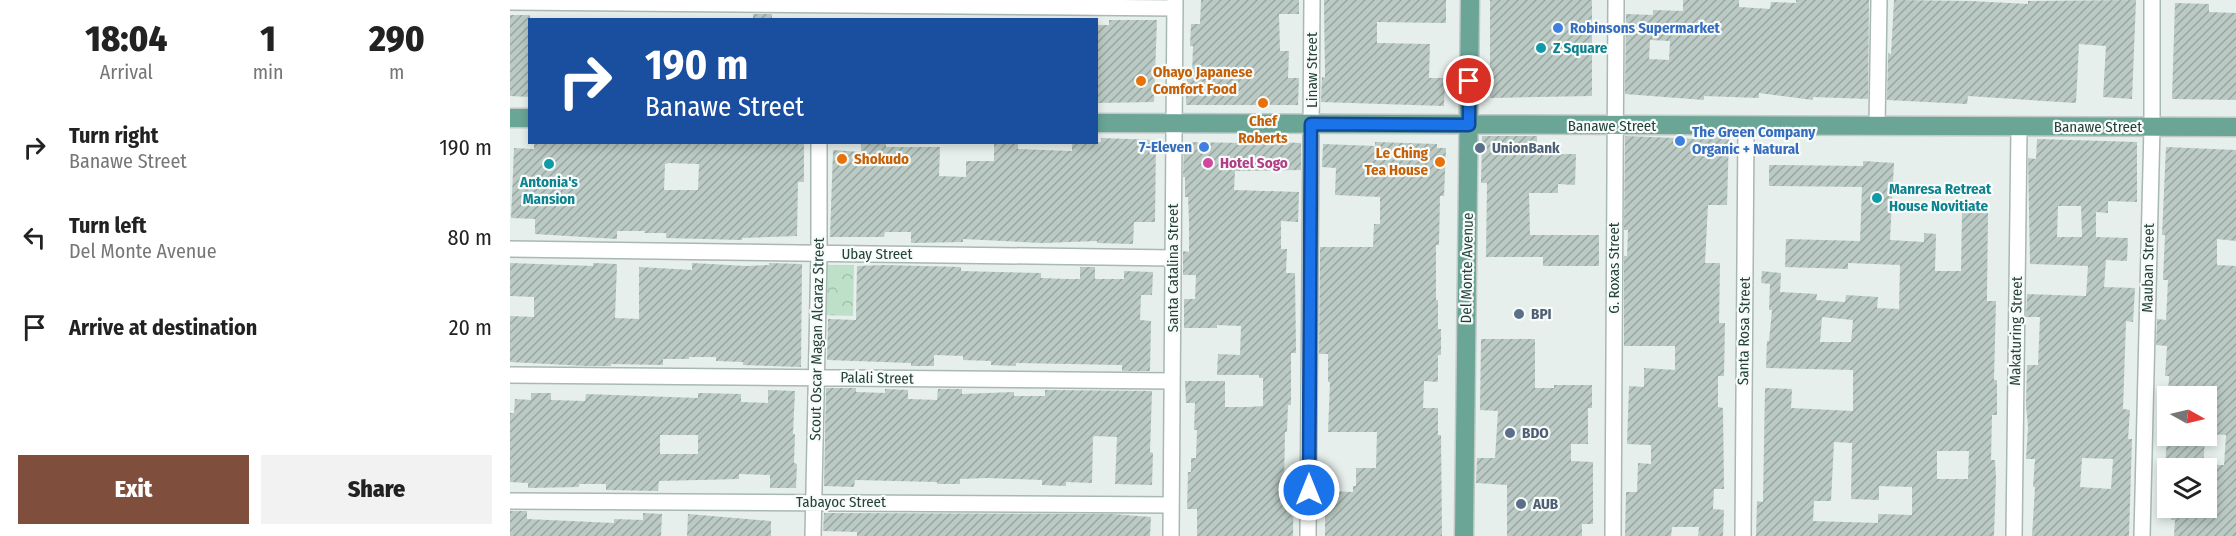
<!DOCTYPE html>
<html lang="en">
<head>
<meta charset="utf-8">
<style>
  :root { --surface:#fff; --page:#f2f2f2; --text:#222; --muted:#767676; --accent:#804e3d }
  body { margin:0; font-family:"Fira Sans Condensed",sans-serif; background:var(--page); color:var(--text); height:100vh; display:flex; flex-direction:column; font-size:22px; white-space:nowrap }
  * { box-sizing:border-box; margin:0 }
  p { font-size:20px; color:var(--muted) }
  .icon { flex:none; width:33px; height:33px; fill:none; stroke:currentColor; stroke-width:2; stroke-linecap:round; stroke-linejoin:round }
  .map { position:relative; flex:1; overflow:hidden }
  .panel { display:flex; flex-direction:column; background:var(--surface); width:510px }
  .panel>* { flex:none }
  .banner { position:absolute; left:18px; top:18px; width:570px; height:126px; border-radius:0px; box-shadow:0 3px 9px #0003; background:#1a4fa0; color:#fff; overflow:hidden }
  .needle { width:39px; rotate:98deg }
  .buttons { position:absolute; left:1647px; top:386px; display:grid; gap:12px }
  .buttons a { display:grid; place-items:center; width:60px; height:60px; border-radius:0px; background:var(--surface); box-shadow:0 3px 9px #0003; font-size:30px }
  .pin { position:absolute; display:grid; place-items:center; width:51px; height:51px; color:#fff; margin:-26px; border:3px solid #fff; border-radius:50%; box-shadow:0 2px 6px #0007 }
  .me { position:absolute; width:66px; margin:-33px; rotate:0deg; stroke-linejoin:round; filter:drop-shadow(0 0 4px #0008) }
  .turn { display:flex; align-items:center; gap:21px; height:126px; padding:0 18px; font-size:27px }
  .turn .icon { width:78px; height:78px; stroke-width:2.5 }
  .turn b { display:block; font-size:42px; line-height:51px }
  .eta { display:flex; justify-content:space-evenly; align-items:center; height:102px; text-align:center }
  .eta b { font-size:36px; font-weight:800; line-height:42px }
  .cta { display:flex; gap:12px; margin-top:auto; padding:12px 18px }
  .cta a { flex:1; height:69px; border-radius:0px; background:var(--accent); color:#fff; font-size:24px; font-weight:800; line-height:69px; text-align:center }
  .cta a+a { background:var(--page); color:var(--text) }
  ul { padding:0; list-style:none }
  li { display:flex; align-items:center; gap:18px; height:90px; padding:0 18px }
  li div { flex:1 }
  li b { display:block; font-size:22px }
  li em { font-style:normal }
  main { display:flex; flex:1; min-height:0 }
  .map>svg:first-child { display:block }
  .forest { fill:url(#forest-crowns) }
  .building { fill:url(#building-hatch); fill-rule:evenodd }
  .lines { fill:none; stroke-linecap:round; stroke-linejoin:round }
  .minor-casing { stroke:#a8b8b2; stroke-width:18 }
  .major-casing { stroke:#c2cac8; stroke-width:21 }
  .minor { stroke:#fff; stroke-width:15 }
  .major { stroke:#6aa596; stroke-width:18 }
  .route-casing { stroke:#114b97; stroke-width:15 }
  .route { stroke:#1a73e8; stroke-width:10 }
  .shop-dot { fill:#3f7fe0; stroke:#f7fbf9; stroke-width:2 }
  .culture-dot { fill:#0f9aa8; stroke:#f7fbf9; stroke-width:2 }
  .food-dot { fill:#e8710a; stroke:#f7fbf9; stroke-width:2 }
  .service-dot { fill:#5c6f8a; stroke:#f7fbf9; stroke-width:2 }
  .hotel-dot { fill:#d1479c; stroke:#f7fbf9; stroke-width:2 }
  .labels { text-anchor:middle; stroke-width:4.5; stroke-linejoin:round; paint-order:stroke }
  .shop-label { font-size:15px; font-weight:bold; fill:#366cbe; stroke:#f7fbf9; text-anchor:start }
  .culture-label { font-size:15px; font-weight:bold; fill:#0d838f; stroke:#f7fbf9; text-anchor:start }
  .street-label { font-size:15px; fill:#24423a; stroke:#f7fbf9 }
  .food-label { font-size:15px; font-weight:bold; fill:#c56008; stroke:#f7fbf9; text-anchor:start }
  .service-label { font-size:15px; font-weight:bold; fill:#4e5e75; stroke:#f7fbf9; text-anchor:start }
  .hotel-label { font-size:15px; font-weight:bold; fill:#b23c85; stroke:#f7fbf9; text-anchor:start }
</style>
</head>
<body>
<main>
<section class="panel">
<div class="eta">
<div><b>18:04</b><p>Arrival</p></div>
<div><b>1</b><p>min</p></div>
<div><b>290</b><p>m</p></div>
</div>
<ul>
<li><svg class="icon" aria-label="right" viewBox="0 0 24 24"><path d="M7 20v-9h11M14 6l5 5-5 5"/></svg><div><b>Turn right</b><p>Banawe Street</p></div><em>190 m</em></li>
<li><svg class="icon" aria-label="left" viewBox="0 0 24 24"><path d="M17 20v-9H6M10 6l-5 5 5 5"/></svg><div><b>Turn left</b><p>Del Monte Avenue</p></div><em>80 m</em></li>
<li><svg class="icon" aria-label="arrive" viewBox="0 0 24 24"><path d="M6 21V4h12l-3 4 3 4H6"/></svg><div><b>Arrive at destination</b></div><em>20 m</em></li>
</ul>
<div class="cta"><a>Exit</a><a>Share</a></div>
</section>
<div class="map">
<svg width="1726" height="536" viewBox="0 0 1726 536">
  <defs>
    <pattern id="forest-crowns" width="20" height="18" patternUnits="userSpaceOnUse" patternTransform="scale(1.5)"><rect width="20" height="18" fill="#bfe0c8"/><path d="M2 6a3 3 0 1 1 6 0M12 15a3 3 0 1 1 6 0" fill="none" stroke="#a4c1ad"/></pattern>
    <pattern id="building-hatch" width="6" height="6" patternUnits="userSpaceOnUse" patternTransform="scale(1.5)"><rect width="6" height="6" fill="#bbcac4"/><path d="M-1 1l2-2M0 6l6-6M5 7l2-2" fill="none" stroke="#98a6a0"/></pattern>
  </defs>
  <rect width="100%" height="100%" fill="#e6efeb"/>
  <path class="forest" d="M315,265H344L343,316L314,315Z"/>
  <path class="building" d="M691,0H789V14H769L770,51H779L778,78H789L788,105H676L677,75H682L683,46H680L681,24H690Z
    M814,0H936V23L867,22V43L920,44L919,78H935L934,106L811,102L812,77L815,78Z
    M980,0H1082V96L980,98Z
    M1173,0H1229V7L1260,9L1261,2L1286,3V0H1359L1358,99L1303,97V100L1249,93V98L1194,96V100L1115,94L1116,14L1143,15V10L1173,11ZM1140,40L1160,41L1159,60L1139,59Z
    M1384,0L1460,1L1518,4V1L1626,0L1622,99L1593,97L1596,46L1569,44L1566,103L1458,96L1457,104L1377,100L1378,53L1381,54Z
    M1665,3L1699,4V12L1726,13V100L1662,99Z
    M243,14H262V20H243Z
    M0,15H20V97L0,96Z
    M599,20H647L644,102L586,103V25H599Z
    M972,136H1027V154H1066L1065,185L1048,184V193H1019L1020,235H1089V266H1033V257H976L977,183H971Z
    M1115,136L1191,139V136H1219L1217,205H1198L1195,263H1210L1209,323H1215L1214,376H1208V407L1213,408L1214,489H1204L1203,509L1214,510L1213,536H1188L1189,527H1162L1161,536H1115L1116,492H1127L1128,463L1141,464V445L1117,444L1119,386L1134,387V368L1165,370V346H1114V256H1117L1118,230H1114Z
    M591,138L646,140L645,222H624L623,244L587,243V241L533,243L453,239V242L401,243V232H375L374,237H320L323,150L351,152V142H376V147H430L429,176L456,177V161H484V142H508V149L562,151V142H591Z
    M1527,139L1627,142V202L1598,201V213L1586,212V237L1618,238L1617,261L1596,260L1594,287L1625,288L1623,322L1616,321L1613,409L1620,410L1618,439H1622L1619,536H1522L1525,487H1523L1525,459H1516L1518,427L1516,405L1517,365H1528L1530,317H1516L1517,294L1576,296L1578,266L1520,264L1518,158L1526,159ZM1548,206H1571L1572,237H1547ZM1572,458L1603,459L1601,489L1570,487Z
    M737,141L791,143V170L725,171L724,190L789,192L788,222L771,221V249H777L776,273H785L786,353H781V405H778L777,432H775L774,485H784L783,536H687V509H677L678,472H681V458H686L687,430H684L685,403H676L675,381H715V407H739L753,406V378H749V375H707L708,354L730,355L731,326L707,325V328H674V299H685L686,275H673V251L679,252V221L678,197H675V177H673L674,142L737,143Z
    M24,142H294V182H288L287,236L232,238V240L156,238V233H134L135,231H107V239L25,234V219L1,218L4,148L24,149ZM159,163L189,164L188,190H154L155,164Z
    M865,142L927,144V148H936L934,196H930L929,245H926V300H928V329H931V355H928V382L914,381L913,408H928V435H931L932,536H815V491L843,492V486H846V468H866L867,432H818L820,382H818V354H809L810,247H863L864,224H870V197L825,195L826,168L812,167L813,144L865,146Z
    M1656,147L1726,150V241L1707,239V265L1726,266V536H1664L1665,520H1661L1662,507H1696V465H1714L1716,435L1696,434V396H1658L1659,376H1655L1657,346L1646,345L1647,319L1656,320L1658,280H1653L1655,235H1652Z
    M1353,161L1384,163L1380,240L1414,242V233L1426,234L1425,271H1451L1452,211H1478L1477,301H1486L1484,380H1487V415H1482L1481,460H1485L1486,477L1484,536H1246L1247,501L1253,502L1255,388L1282,389L1281,408L1343,411V370L1256,368L1257,341H1259L1262,310H1259L1260,284L1251,283L1252,271L1271,273L1270,292L1307,294L1306,300L1335,302L1336,295L1368,297L1367,308L1389,309L1390,265L1338,263V269L1275,267L1276,239L1350,241L1352,187L1259,186V165L1353,166ZM1312,317L1343,320L1341,342H1310ZM1324,442L1342,443L1341,499L1369,500V486L1402,487V515L1368,514V523L1303,521L1304,501H1321ZM1427,451H1459L1458,479H1427Z
    M0,263L83,266V263L107,264L105,318L129,319V267L182,270V263L236,266L259,265V263L292,264L291,367L233,365V362L206,361V357H179V359H153V365L101,364V366H76L0,362V316L24,317V297L0,296Z
    M374,265L451,267V271L531,273V278L556,279H570V267H585V279H614V271L643,272L642,295H631L630,320L641,321L640,371H612V365L506,363V366L481,365V361L453,360V356L424,355V366H401V363L317,360L318,319L346,320L347,266Z
    M971,339H1025V388H1044V385H1082V408H1078V444H1061V461L1083,462V524H1072V536H997V485L966,483L967,458H985L988,411L970,410Z
    M316,388H346V392L375,393V389L398,390V399L427,400L428,389H452V394L504,392V396H535V390L642,391L640,452L643,453L642,485L605,484L607,437L585,436L583,437L582,483L556,482V486L532,485V480L477,478L450,479V484H427V482L345,480L344,487L314,486Z
    M258,390L285,391L283,434H285L284,463L287,464L286,488H260V475L229,474V479L149,481L148,491L96,490V484H69V487L18,488V483L0,482V413H4L5,399L21,400V393H41V400L75,401L76,394L188,398V393L231,394V402L258,403ZM150,435H188V454H150Z
    M1657,436L1695,439L1693,468H1655Z
    M0,511H17V519L104,523V519L133,520V513L152,514L151,536H0Z
    M314,513L602,514L641,517L640,536H347V532L313,531Z
    M178,514L261,521V536H177Z"/>
  <g class="lines">
    <defs>
      <path id="minor" d="M0,2L665,8
        M1367,126L1369,0
        M0,249L663,258
        M0,375L662,381
        M0,501L661,505
        M303,536L309,254V142
        M661,536L665,0
        M798,536L802,0
        M1103,536L1106,0
        M1233,536L1236,126
        M1504,536L1509,127
        M1632,536L1642,127V0"/>
      <path id="major" d="M0,118H20
        M586,123L1726,127
        M954,536L960,0"/>
    </defs>
    <use href="#minor" class="minor-casing"/>
    <use href="#major" class="major-casing"/>
    <use href="#minor" class="minor"/>
    <use href="#major" class="major"/>
  </g>
  <g class="lines">
    <defs>
      <path id="route" d="M799,490L801,124L959,125V81"/>
    </defs>
    <use href="#route" class="route-casing"/>
    <use href="#route" class="route"/>
  </g>
  <g class="shop-dot">
    <circle cx="1048" cy="28" r="6"/>
    <circle cx="1170" cy="141" r="6"/>
    <circle cx="694" cy="147" r="6"/>
  </g>
  <g class="culture-dot">
    <circle cx="1031" cy="48" r="6"/>
    <circle cx="39" cy="164" r="6"/>
    <circle cx="1367" cy="198" r="6"/>
  </g>
  <g class="food-dot">
    <circle cx="631" cy="81" r="6"/>
    <circle cx="753" cy="103" r="6"/>
    <circle cx="332" cy="159" r="6"/>
    <circle cx="930" cy="162" r="6"/>
  </g>
  <g class="service-dot">
    <circle cx="970" cy="148" r="6"/>
    <circle cx="1009" cy="314" r="6"/>
    <circle cx="1000" cy="433" r="6"/>
    <circle cx="1011" cy="504" r="6"/>
  </g>
  <circle class="hotel-dot" cx="698" cy="163" r="6"/>
  <g class="labels">
    <g class="shop-label">
      <text x="1060" y="33">Robinsons Supermarket</text>
      <text x="1182" y="137">The Green Company<tspan x="1182" dy="17">Organic + Natural</tspan></text>
      <text x="682" y="152" text-anchor="end">7-Eleven</text>
    </g>
    <g class="culture-label">
      <text x="1043" y="53">Z Square</text>
      <text x="39" y="187" text-anchor="middle">Antonia's<tspan x="39" dy="17">Mansion</tspan></text>
      <text x="1379" y="194">Manresa Retreat<tspan x="1379" dy="17">House Novitiate</tspan></text>
    </g>
    <g class="street-label">
      <text transform="translate(802 70) rotate(-90)" y="5">Linaw Street</text>
      <text x="1102" y="131">Banawe Street</text>
      <text x="1588" y="132">Banawe Street</text>
      <text x="367" y="259">Ubay Street</text>
      <text transform="translate(663 268) rotate(-90)" y="5">Santa Catalina Street</text>
      <text transform="translate(957 268) rotate(-89)" y="5">Del Monte Avenue</text>
      <text transform="translate(1104 268) rotate(-90)" y="5">G. Roxas Street</text>
      <text transform="translate(1638 268) rotate(-89)" y="5">Mauban Street</text>
      <text transform="translate(1234 331) rotate(-89)" y="5">Santa Rosa Street</text>
      <text transform="translate(1506 331) rotate(-89)" y="5">Makaturing Street</text>
      <text transform="translate(307 339) rotate(-89)" y="5">Scout Oscar Magan Alcaraz Street</text>
      <text transform="translate(367 378) rotate(1)" y="5">Palali Street</text>
      <text x="331" y="507">Tabayoc Street</text>
    </g>
    <g class="food-label">
      <text x="643" y="77">Ohayo Japanese<tspan x="643" dy="17">Comfort Food</tspan></text>
      <text x="753" y="126" text-anchor="middle">Chef<tspan x="753" dy="17">Roberts</tspan></text>
      <text x="918" y="158" text-anchor="end">Le Ching<tspan x="918" dy="17">Tea House</tspan></text>
      <text x="344" y="164">Shokudo</text>
    </g>
    <g class="service-label">
      <text x="982" y="153">UnionBank</text>
      <text x="1021" y="319">BPI</text>
      <text x="1012" y="438">BDO</text>
      <text x="1023" y="509">AUB</text>
    </g>
    <g class="hotel-label">
      <text x="710" y="168">Hotel Sogo</text>
    </g>
  </g>
</svg>
<div class="buttons">
<a><svg class="needle" viewBox="-14 -14 28 28"><path d="M0-13l5 13h-10z" fill="#e53935"/><path d="M0 13l5-13h-10z" fill="#767676"/></svg></a>
<a><svg class="icon" aria-label="layers" viewBox="0 0 24 24"><path d="M12 4l9 5-9 5-9-5zM3 14l9 5 9-5"/></svg></a>
</div>
<div class="pin" style="left:959px;top:81px;background:#d93025"><svg class="icon" aria-label="arrive" viewBox="0 0 24 24"><path d="M6 21V4h12l-3 4 3 4H6"/></svg></div>
<svg class="me" style="left:799px;top:490px" viewBox="-20 -20 40 40"><circle r="17" fill="#1a73e8" stroke="#fff" stroke-width="3"/><path d="M0-11L8 9 0 5-8 9z" fill="#fff"/></svg>
<div class="banner">
<div class="turn"><svg class="icon" aria-label="right" viewBox="0 0 24 24"><path d="M7 20v-9h11M14 6l5 5-5 5"/></svg><div><b>190 m</b>Banawe Street</div></div>
</div>
</div>
</main>
</body>
</html>
